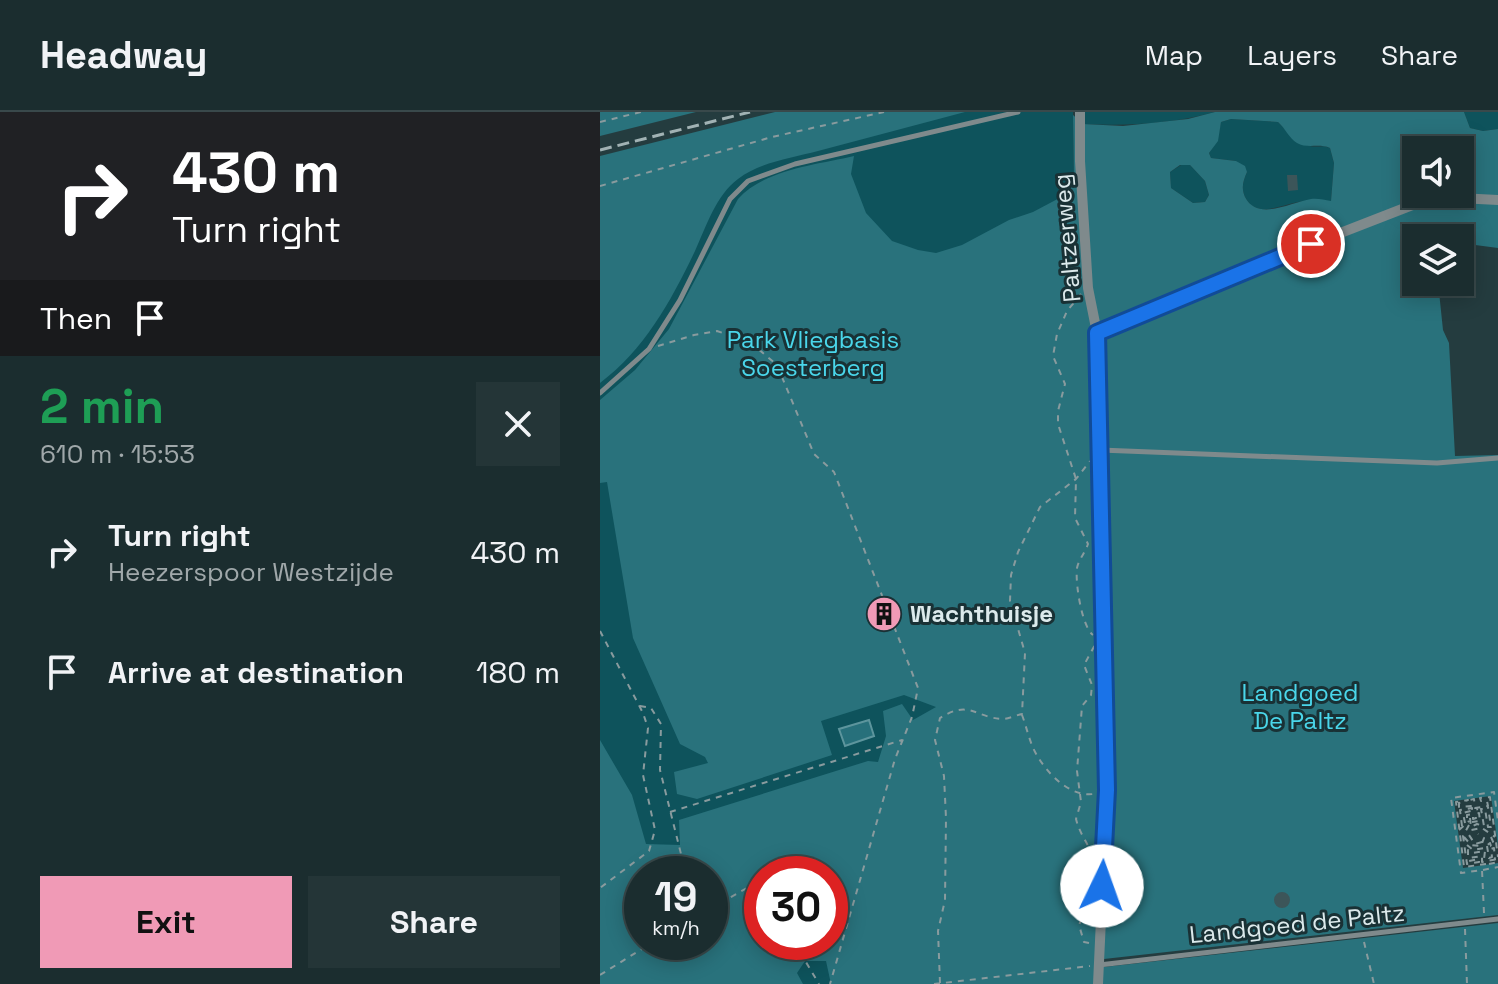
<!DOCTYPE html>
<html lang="en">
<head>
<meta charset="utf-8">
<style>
  :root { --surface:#1b2d2f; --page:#243537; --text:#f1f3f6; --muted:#a0a8aa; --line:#39494b; --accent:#f09ab6 }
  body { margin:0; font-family:"Space Grotesk",sans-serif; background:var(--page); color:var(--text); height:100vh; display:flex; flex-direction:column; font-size:30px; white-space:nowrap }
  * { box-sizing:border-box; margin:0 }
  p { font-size:26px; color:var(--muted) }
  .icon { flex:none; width:44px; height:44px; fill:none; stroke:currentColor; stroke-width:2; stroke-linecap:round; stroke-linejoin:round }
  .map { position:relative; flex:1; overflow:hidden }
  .details { display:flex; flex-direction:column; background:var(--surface); width:600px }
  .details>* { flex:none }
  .top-card { background:#202124; color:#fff; overflow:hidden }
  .buttons { position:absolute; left:802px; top:24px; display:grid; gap:16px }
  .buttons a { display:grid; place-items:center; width:72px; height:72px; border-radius:0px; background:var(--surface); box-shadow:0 4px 20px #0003,0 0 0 2px var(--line); font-size:40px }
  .speed { position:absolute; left:24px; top:744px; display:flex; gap:16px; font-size:40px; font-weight:700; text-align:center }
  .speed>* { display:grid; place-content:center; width:104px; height:104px; border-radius:50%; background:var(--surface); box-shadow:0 4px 20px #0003,0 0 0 2px var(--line); line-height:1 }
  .speed small { font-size:20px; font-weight:400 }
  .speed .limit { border:12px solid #d22; background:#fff; color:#111 }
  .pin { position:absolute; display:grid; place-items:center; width:68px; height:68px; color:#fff; margin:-34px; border:4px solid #fff; border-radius:50%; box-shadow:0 2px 8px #0007 }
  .me { position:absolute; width:88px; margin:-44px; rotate:3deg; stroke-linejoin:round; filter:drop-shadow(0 0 6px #0008) }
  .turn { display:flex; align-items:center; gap:28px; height:168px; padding:0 40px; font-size:36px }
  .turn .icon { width:104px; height:104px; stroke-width:2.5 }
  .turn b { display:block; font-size:56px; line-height:68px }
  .then { display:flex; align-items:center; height:76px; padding:0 40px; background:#0003; gap:16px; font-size:30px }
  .round { display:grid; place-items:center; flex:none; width:84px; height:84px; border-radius:0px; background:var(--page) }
  .summary { display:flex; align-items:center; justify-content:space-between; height:136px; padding:0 40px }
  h1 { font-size:48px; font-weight:700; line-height:60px; color:#1e9e55 }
  .primary-button { display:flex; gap:16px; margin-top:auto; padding:16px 40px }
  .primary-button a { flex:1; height:92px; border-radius:0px; background:var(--accent); color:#111; font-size:32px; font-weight:700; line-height:92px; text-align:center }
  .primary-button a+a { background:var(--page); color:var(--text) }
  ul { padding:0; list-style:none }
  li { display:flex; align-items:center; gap:24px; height:120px; padding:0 40px }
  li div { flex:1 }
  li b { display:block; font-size:30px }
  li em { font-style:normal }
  header { display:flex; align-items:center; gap:48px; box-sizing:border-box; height:112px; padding:0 40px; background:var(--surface); border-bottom:2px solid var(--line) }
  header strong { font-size:38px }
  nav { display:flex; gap:44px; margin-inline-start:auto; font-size:28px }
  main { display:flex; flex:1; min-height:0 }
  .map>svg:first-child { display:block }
  .green { fill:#0e535c; fill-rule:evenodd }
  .forest { fill:#29727c; fill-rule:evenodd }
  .water { fill:#27707b; stroke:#5d959d; stroke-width:2 }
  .building { fill:#3c5559 }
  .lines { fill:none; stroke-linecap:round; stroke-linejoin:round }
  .path { stroke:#899b9e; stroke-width:2; stroke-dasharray:6 6; stroke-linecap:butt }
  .lane { stroke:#7f8a8c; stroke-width:5 }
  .street { stroke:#7f8a8c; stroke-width:10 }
  .rail { stroke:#a1b2b4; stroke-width:3; stroke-dasharray:12 6; stroke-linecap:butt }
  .route-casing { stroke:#114b97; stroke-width:20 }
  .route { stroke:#1a73e8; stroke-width:14 }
  .labels { text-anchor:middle; stroke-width:6; stroke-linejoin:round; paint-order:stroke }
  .street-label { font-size:24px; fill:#dceaec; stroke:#193135 }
  .park-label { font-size:24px; fill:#4ad6ea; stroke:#193135 }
  .poi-label { font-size:24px; font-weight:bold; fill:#dceaec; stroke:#193135; text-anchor:start }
</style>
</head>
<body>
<header>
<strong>Headway</strong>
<nav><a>Map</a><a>Layers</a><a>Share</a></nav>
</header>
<main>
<section class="details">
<div class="top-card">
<div class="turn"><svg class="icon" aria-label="right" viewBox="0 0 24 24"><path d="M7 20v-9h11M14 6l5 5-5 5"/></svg><div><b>430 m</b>Turn right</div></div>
<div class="then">Then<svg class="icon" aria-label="arrive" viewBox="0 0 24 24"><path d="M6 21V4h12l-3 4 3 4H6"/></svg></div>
</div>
<div class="summary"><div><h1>2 min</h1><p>610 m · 15:53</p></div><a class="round"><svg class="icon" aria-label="close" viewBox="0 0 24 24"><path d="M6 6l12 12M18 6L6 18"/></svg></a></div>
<ul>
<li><svg class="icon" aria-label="right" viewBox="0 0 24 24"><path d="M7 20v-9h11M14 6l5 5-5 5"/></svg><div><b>Turn right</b><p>Heezerspoor Westzijde</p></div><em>430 m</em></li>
<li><svg class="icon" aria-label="arrive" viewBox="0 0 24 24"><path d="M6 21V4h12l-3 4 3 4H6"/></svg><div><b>Arrive at destination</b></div><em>180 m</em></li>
</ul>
<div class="primary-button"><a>Exit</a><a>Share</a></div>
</section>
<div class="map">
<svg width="898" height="872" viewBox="0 0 898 872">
  <rect width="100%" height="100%" fill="#243c3f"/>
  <path class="green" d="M306,0H473L474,70L266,872H0V79ZM42,762H110V830H42ZM162,762H230V830H162Z
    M484,0H615C571,12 528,14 483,12Z
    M864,0H898V17L883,19L870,16Z
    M631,7L678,10C688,19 695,31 710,34C718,36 722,32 730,36L734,51L731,89C720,89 708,88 698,90C680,93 656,107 645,85C641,76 643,69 647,60L636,49L611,46L609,41L617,29L621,10Z
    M581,53H590L605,69L609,83L605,90L593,91L571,76L570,60Z"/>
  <path class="forest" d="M0,0H96L0,24Z
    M175,0H365C316,13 267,26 218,39C192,46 160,50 138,67C116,83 106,115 95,139C71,189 45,237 0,271V44Z
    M615,0H864L870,16L883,19L898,17V136L860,131V126H816V170H838L843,218L849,231L855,344L898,343V734L891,684L854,689L863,756L898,751V803L504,847V855L898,811V872H231L226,849H205L197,861L203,872H0V628L32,683L46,732L80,733L79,708L268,649L278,650L286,624L283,599L302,592L313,608L336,595L304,583L221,609L232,643L97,687L77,682L74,660L108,651L105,645L80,632L33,526L7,370L0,371V288L35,258L69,217L138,87C165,57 217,53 254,44L251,62L266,101L292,129L318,138L336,141L362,133L409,108L433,100L467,82L474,70L473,3L483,12L523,14L588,7ZM631,7L678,10C685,16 689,26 697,31C707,37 719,31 730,36L734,51L731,89C724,88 718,86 711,87C691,90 658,110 645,85C641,76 643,69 647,60L645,54L636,49L611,46L609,41L618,29L621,10ZM816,38H860V82H816ZM580,53H590L605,69L609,83L605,90L593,91L571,76L570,60ZM42,762H110V830H42ZM162,762H230V830H162Z"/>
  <path class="water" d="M269,608L274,624L245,634L239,617Z"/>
  <path class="building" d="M687,63H697L698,78L688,79Z
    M674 788a8 8 0 1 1 16 0a8 8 0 1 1-16 0Z"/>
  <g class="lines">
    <path class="path" d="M0,10L41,0
      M0,74L172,25L284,0
      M481,182L467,199L457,222L453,244L465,272L458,299V312L476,367L475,406L488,432C485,441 479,447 477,456C475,471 482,515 493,523
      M58,234L94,223L117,219L150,230L177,253L214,342L234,360L318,576L312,605L295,647L230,872
      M0,519L43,601L48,616L43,663L55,718L49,739L0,776
      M40,594L51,596L61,612L60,658L86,762
      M422,603C427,616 430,633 438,645C450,665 474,688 498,681
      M70,700L302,628
      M867,706V703L873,702V707L876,706L875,702L879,701L880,709L872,710
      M870,706L871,715L877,712L884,714L881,697H885L888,715H891L888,695
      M865,711L863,701L878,697
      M869,713L863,724L867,752L879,750V747L869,749V746L882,744V750L898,747
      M862,714L860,698L872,696V699
      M859,718L869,709
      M864,725L871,733L881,734L884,726L878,722
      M891,725L894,732
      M882,730L875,732L869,723L871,718L882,716L895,725
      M867,733L873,738L884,736L890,731L891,734L895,733
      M887,734L889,746L892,745L891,737L894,736L895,748
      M868,743V738L872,741L885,739L884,747
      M886,752L864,755L856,690L868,688L859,691V695L871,694L870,688L874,687L875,696L888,694L887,689H881L880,686L890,685L898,745
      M889,752L898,750
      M883,758L898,755
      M110,797L154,772L162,775
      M884,801L882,758L861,761L851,686L894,680L898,709
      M865,817L867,872
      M194,830L219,872
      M764,830L774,872
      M489,831L484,830L479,813L485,799L479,765C502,736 483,735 476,707L481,690L477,659L482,594L491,583L492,573L484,553L495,533
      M0,863L53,830
      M340,871L338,819L345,788L346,706L344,664L335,628L340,606C370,587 375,606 403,607C408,607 417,603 422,602L425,541L410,489L411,463L418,440L440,395L476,367L490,349
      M334,872L490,854"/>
    <path class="lane" d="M0,281L49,237L80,188L130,87L148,69L195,52L418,0
      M500,338L837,351L898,346
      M499,853L898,807"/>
    <path class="street" d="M480,0V49L488,176L497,221L507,678L498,872
      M497,221L612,171L815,92L859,86L898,88"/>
    <path class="rail" d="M0,38L150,0"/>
  </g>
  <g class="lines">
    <defs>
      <path id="route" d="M502,774L507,678L497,221L711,132"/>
    </defs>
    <use href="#route" class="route-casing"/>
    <use href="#route" class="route"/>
  </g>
  <defs>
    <symbol id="building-disc" viewBox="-11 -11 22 22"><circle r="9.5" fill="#f09ab6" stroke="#193135"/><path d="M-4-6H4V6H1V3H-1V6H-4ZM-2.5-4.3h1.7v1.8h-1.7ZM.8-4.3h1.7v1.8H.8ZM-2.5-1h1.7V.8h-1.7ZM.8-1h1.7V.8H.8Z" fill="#111"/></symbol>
  </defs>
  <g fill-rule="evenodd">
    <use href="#building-disc" x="264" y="482" width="40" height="40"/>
  </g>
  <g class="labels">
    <g class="street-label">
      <text transform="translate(467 126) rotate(-95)" y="8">Paltzerweg</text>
      <text transform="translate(697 812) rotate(-6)" y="8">Landgoed de Paltz</text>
    </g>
    <g class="park-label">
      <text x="213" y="236">Park Vliegbasis<tspan x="213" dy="28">Soesterberg</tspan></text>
      <text x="700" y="589">Landgoed<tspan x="700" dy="28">De Paltz</tspan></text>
    </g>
    <g class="poi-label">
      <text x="310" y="510">Wachthuisje</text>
    </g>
  </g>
</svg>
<div class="buttons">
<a><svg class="icon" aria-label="sound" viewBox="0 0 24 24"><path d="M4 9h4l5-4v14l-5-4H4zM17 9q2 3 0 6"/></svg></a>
<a><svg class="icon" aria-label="layers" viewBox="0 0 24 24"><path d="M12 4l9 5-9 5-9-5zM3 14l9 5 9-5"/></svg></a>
</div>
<div class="speed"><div>19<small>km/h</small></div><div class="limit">30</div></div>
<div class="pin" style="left:711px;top:132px;background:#d93025"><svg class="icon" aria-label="arrive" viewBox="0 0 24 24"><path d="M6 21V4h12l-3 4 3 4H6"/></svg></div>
<svg class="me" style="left:502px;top:774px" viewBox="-20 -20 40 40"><circle r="19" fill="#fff"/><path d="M0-13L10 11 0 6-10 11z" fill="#1a73e8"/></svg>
</div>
</main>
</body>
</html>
